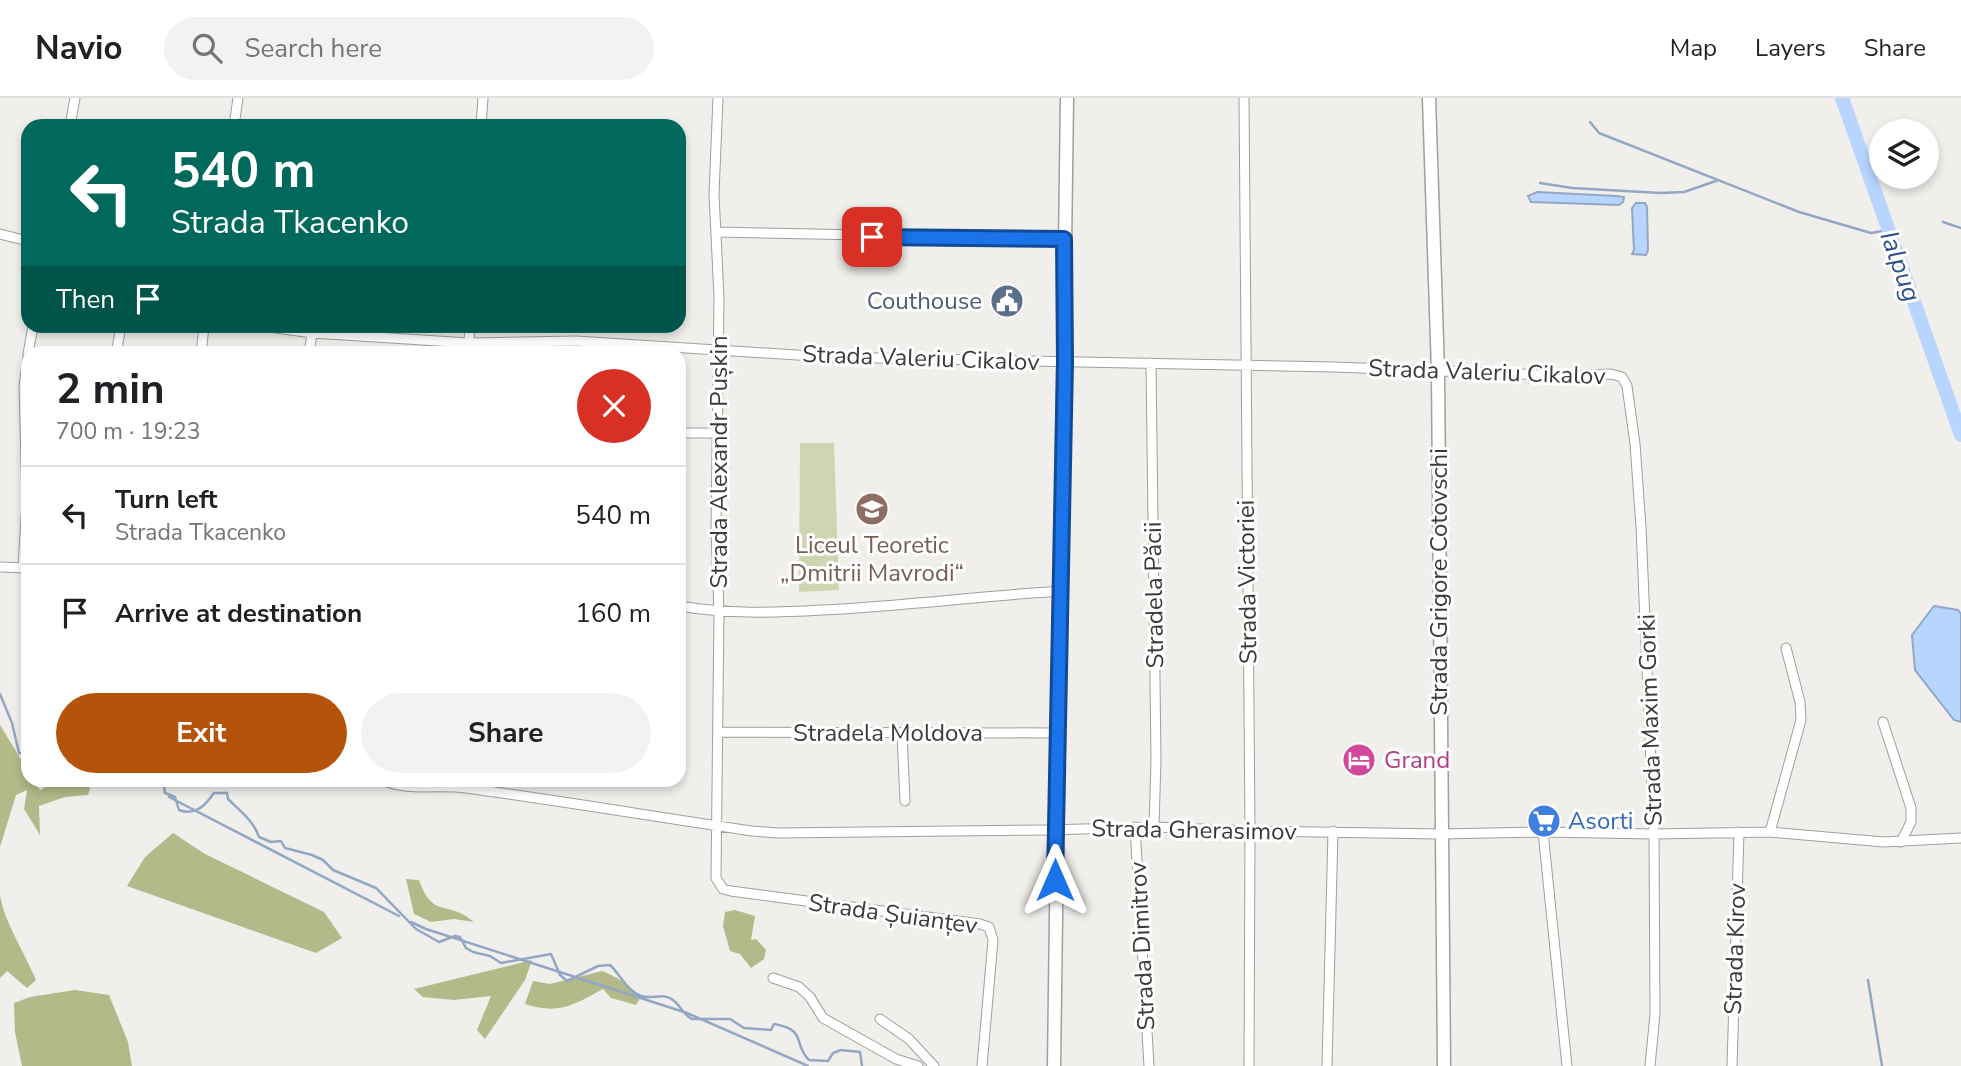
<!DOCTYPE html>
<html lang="en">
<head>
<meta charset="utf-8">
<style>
  :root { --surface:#fff; --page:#f2f2f2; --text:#202124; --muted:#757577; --line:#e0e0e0; --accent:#b45309 }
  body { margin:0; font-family:"Nunito Sans",sans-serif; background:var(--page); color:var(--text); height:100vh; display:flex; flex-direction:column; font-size:26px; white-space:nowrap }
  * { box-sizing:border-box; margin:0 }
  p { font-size:23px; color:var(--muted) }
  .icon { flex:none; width:38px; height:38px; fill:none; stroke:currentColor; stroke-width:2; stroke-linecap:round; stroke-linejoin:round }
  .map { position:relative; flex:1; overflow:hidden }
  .details { position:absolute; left:21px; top:248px; width:665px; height:441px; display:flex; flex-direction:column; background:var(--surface); border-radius:21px; box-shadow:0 4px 10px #0003 }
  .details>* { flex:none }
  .top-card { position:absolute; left:21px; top:21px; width:665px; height:214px; border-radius:21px; box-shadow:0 4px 10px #0003; background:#00695c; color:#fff; overflow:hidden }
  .tools { position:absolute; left:1869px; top:21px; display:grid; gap:14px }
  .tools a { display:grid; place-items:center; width:70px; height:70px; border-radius:50%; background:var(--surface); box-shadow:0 4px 10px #0003; font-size:35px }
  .pin { position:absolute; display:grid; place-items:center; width:60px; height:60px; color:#fff; margin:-30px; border-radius:14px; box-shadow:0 4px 10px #0006 }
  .me { position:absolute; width:77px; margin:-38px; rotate:0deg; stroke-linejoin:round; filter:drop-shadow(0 0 5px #0008) }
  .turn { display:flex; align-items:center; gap:24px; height:147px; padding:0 35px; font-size:32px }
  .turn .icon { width:91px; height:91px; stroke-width:2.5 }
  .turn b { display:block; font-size:49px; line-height:60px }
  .then { display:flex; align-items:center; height:66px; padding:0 35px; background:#0003; gap:14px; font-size:26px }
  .round { display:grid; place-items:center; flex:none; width:74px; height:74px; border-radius:37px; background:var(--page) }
  .overview { display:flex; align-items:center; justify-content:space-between; height:119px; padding:0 35px }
  h1 { font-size:42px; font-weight:700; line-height:52px }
  .button { display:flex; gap:14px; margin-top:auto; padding:14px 35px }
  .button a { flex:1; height:80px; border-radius:42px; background:var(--accent); color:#fff; font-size:28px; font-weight:700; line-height:80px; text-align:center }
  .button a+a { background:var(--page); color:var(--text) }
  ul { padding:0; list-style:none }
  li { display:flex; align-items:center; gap:21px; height:98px; padding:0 35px; border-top:2px solid var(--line) }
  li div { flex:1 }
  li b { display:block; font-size:26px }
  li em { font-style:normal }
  header { display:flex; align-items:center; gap:42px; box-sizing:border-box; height:98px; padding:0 35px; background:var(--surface); border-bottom:2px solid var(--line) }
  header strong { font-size:33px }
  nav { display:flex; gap:38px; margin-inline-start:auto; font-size:24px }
  .search { width:490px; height:63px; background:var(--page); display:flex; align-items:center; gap:18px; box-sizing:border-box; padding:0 24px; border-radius:38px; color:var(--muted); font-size:26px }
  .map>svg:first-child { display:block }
  .green { fill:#d0d5b1 }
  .forest { fill:#b3b989 }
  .water { fill:#b8d5ff; stroke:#93a7c4; stroke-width:2 }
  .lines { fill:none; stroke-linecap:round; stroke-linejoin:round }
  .stream { stroke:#93a7c4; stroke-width:2.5 }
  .river { stroke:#b8d5ff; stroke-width:14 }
  .street-casing { stroke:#a19f9b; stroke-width:11 }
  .secondary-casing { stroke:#a19f9b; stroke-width:15 }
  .street { stroke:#fff; stroke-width:9 }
  .secondary { stroke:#fff; stroke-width:12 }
  .route-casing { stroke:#114b97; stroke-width:18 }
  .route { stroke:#1a73e8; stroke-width:12 }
  .labels { text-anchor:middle; stroke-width:6; stroke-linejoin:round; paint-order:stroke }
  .service-label { font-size:24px; fill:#4e5e75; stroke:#fff; text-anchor:end }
  .street-label { font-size:24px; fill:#3c3b39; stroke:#fff }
  .education-label { font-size:24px; fill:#785e54; stroke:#fff }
  .hotel-label { font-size:24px; fill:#b23c85; stroke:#fff; text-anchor:start }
  .shop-label { font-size:24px; fill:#366cbe; stroke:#fff; text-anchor:start }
  .water-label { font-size:26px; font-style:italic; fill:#2f5388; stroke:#fff }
</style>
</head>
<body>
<header>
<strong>Navio</strong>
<div class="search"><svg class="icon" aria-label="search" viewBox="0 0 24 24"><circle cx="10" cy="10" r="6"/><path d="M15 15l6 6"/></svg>Search here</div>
<nav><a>Map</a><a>Layers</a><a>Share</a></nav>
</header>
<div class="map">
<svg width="1961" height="968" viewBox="0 0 1961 968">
  <rect width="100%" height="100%" fill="#f1efeb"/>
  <path class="green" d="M800,345H834L839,492L799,494Z"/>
  <path class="forest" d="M0,627L28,673V682L34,683L40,692L58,683H84L90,690L88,697L65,699L39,708L40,737L24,711L27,692L16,697L0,749Z
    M173,735L205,756L324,814L342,840L316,855L127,788L145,759Z
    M406,781L419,782C433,822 447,801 474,824L454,821L431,824L414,816Z
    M0,797C4,824 25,855 36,882L27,890L7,873L0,880Z
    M735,812L755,818L751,842L756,841L766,852L764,861L751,870L740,856L730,853L723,828L725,814Z
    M532,862L525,882L485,941L477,932L491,898L454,902L423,899L414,891Z
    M602,873C619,880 629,886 640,900L636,907L611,900L603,891C574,907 558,917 525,906L533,883L550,886Z
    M75,892L109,897L128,944L132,968H22L15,934L14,905L30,899Z"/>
  <path class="water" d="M1537,94L1616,98L1624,99L1623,104L1619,107L1531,104L1528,98Z
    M1636,105H1645L1647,109L1648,152L1646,157L1632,156L1634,152L1632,110Z
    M1934,508L1958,512L1961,516V624L1954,622L1915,572L1912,537Z"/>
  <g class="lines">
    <path class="stream" d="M1590,24L1599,35L1799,114L1871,135L1888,132
      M1540,85L1572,90L1661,95L1684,94L1716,83
      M1943,124L1961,130
      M0,596L12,625L19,655L28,657
      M121,682L133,686L149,682
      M163,682L165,695L175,699L179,712C195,718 205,708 214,695H227L228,701C239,712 254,723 259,739L271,744L281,743L285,750L312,757L323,762L333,772L376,790L416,831L439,844L455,838L460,839L466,850L473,854L490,858L501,865L551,856L560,877L567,883L598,868L610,867C620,876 627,893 641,898C651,902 664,894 673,902C681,908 683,917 692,921H730L744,930L771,932L774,926C808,932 792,945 809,962L828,963L833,955L841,952L860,954L862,968
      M169,699L399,818
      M411,824L426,831L687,915L808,968
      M1868,882L1882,968"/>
    <path class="river" d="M1842,0L1961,337"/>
    <defs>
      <path id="street" d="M718,0L714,96L719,199L716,432L719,515L716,780L723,791L731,793L980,826L989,829L993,842L982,968
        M1244,0L1250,733L1249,968
        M70,28L75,0
        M234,28L238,0
        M481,28L483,0
        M716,134L1064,141
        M0,136L28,143
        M262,228L312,235L469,245L576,243L828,259L1334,269L1570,278L1611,276L1622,279L1627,288L1635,346L1641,429L1654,736L1655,916L1650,968
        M28,256L33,228
        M116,256L121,228
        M201,256L204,228
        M309,256L312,235
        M468,256L470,228
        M1151,265L1156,662L1154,729
        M679,335H717
        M0,469L26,470
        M23,470L27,402L24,288L28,259
        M679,508C727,516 773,515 822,512C902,508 981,498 1061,493
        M1883,624L1911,710V724L1901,744
        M718,634L1059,635
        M902,636L905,703
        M382,682C408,694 438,686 466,690C562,703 657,719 752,733L778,735L1047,732L1154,729L1250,733L1441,736L1543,734L1654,736L1770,734L1884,744L1961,740
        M1135,729L1149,968
        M1543,734L1567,968
        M1770,734L1801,622L1800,604L1786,550
        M773,880L799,889L810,899L823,920L896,961L918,968
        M880,921L909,941L934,968
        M1327,968L1333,733
        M1732,968L1739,734"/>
      <path id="secondary" d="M1429,0L1438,273L1444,968
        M1054,968L1067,0"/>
    </defs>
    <use href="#street" class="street-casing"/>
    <use href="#secondary" class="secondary-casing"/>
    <use href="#street" class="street"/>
    <use href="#secondary" class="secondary"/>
  </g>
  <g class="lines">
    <defs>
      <path id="route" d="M872,139L1064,141L1065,264L1055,782"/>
    </defs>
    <use href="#route" class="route-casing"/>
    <use href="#route" class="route"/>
  </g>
  <defs>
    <symbol id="civic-disc" viewBox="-11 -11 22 22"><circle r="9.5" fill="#5c6f8a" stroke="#fff"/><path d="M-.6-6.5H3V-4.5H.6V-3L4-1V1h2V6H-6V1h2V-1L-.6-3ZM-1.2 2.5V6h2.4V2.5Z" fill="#fff"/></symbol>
    <symbol id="school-disc" viewBox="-11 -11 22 22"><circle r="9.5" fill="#8d6e63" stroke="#fff"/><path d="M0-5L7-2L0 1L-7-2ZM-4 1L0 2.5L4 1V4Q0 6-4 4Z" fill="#fff"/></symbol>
    <symbol id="hotel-disc" viewBox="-11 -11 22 22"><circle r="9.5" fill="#d1479c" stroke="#fff"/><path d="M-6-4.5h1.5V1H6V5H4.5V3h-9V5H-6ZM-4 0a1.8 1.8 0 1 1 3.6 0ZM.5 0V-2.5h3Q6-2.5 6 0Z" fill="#fff"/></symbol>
    <symbol id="supermarket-disc" viewBox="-11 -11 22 22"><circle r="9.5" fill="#3f7fe0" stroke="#fff"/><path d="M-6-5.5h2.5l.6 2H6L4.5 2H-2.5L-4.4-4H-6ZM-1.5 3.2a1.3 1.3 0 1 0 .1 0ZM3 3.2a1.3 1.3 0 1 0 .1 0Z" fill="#fff"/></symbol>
  </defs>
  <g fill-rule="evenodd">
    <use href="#civic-disc" x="988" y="184" width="38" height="38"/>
    <use href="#school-disc" x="853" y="392" width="38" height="38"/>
    <use href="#hotel-disc" x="1340" y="643" width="38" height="38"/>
    <use href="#supermarket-disc" x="1525" y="704" width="38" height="38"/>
  </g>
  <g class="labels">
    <g class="service-label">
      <text x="982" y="211">Couthouse</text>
    </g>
    <g class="street-label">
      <text transform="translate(921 260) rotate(2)" y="8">Strada Valeriu Cikalov</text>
      <text transform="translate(1487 274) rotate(2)" y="8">Strada Valeriu Cikalov</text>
      <text transform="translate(719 364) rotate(-90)" y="8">Strada Alexandr Pușkin</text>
      <text transform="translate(1247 484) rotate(-91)" y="8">Strada Victoriei</text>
      <text transform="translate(1439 484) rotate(-90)" y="8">Strada Grigore Cotovschi</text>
      <text transform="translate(1154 497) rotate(-91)" y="8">Stradela Păcii</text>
      <text transform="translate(1650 622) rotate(-92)" y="8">Strada Maxim Gorki</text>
      <text x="888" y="643">Stradela Moldova</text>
      <text transform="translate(1194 732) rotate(1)" y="8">Strada Gherasimov</text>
      <text transform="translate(893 816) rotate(8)" y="8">Strada Șuianțev</text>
      <text transform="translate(1142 848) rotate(-93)" y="8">Strada Dimitrov</text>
      <text transform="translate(1735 851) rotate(-88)" y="8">Strada Kirov</text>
    </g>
    <g class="education-label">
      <text x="872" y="455">Liceul Teoretic<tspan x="872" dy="28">„Dmitrii Mavrodi“</tspan></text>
    </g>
    <g class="hotel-label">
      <text x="1384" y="670">Grand</text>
    </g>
    <g class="shop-label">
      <text x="1568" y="731">Asorti</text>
    </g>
    <g class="water-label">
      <text transform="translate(1901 168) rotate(70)" y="9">Ialpug</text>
    </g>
  </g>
</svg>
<div class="tools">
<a><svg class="icon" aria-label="layers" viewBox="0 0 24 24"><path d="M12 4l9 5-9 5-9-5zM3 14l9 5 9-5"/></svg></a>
</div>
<div class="pin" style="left:872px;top:139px;background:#d93025"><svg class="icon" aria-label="arrive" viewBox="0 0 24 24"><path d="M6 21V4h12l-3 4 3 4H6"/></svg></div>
<svg class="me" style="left:1055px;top:782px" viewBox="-20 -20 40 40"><path d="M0-17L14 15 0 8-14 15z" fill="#1a73e8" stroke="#fff" stroke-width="4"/></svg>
<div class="top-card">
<div class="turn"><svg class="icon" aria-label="left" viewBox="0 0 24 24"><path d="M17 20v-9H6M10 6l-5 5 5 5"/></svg><div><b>540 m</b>Strada Tkacenko</div></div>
<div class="then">Then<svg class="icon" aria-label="arrive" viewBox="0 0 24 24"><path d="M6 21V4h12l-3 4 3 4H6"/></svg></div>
</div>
<section class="details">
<div class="overview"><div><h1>2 min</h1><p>700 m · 19:23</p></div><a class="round" style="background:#d93025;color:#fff"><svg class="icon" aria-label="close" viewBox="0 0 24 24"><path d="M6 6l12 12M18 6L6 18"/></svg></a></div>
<ul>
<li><svg class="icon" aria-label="left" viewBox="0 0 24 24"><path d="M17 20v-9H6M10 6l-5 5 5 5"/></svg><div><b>Turn left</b><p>Strada Tkacenko</p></div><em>540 m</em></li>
<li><svg class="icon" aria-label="arrive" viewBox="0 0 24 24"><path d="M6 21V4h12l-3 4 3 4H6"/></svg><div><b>Arrive at destination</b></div><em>160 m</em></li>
</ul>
<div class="button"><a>Exit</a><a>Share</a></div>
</section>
</div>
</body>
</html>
